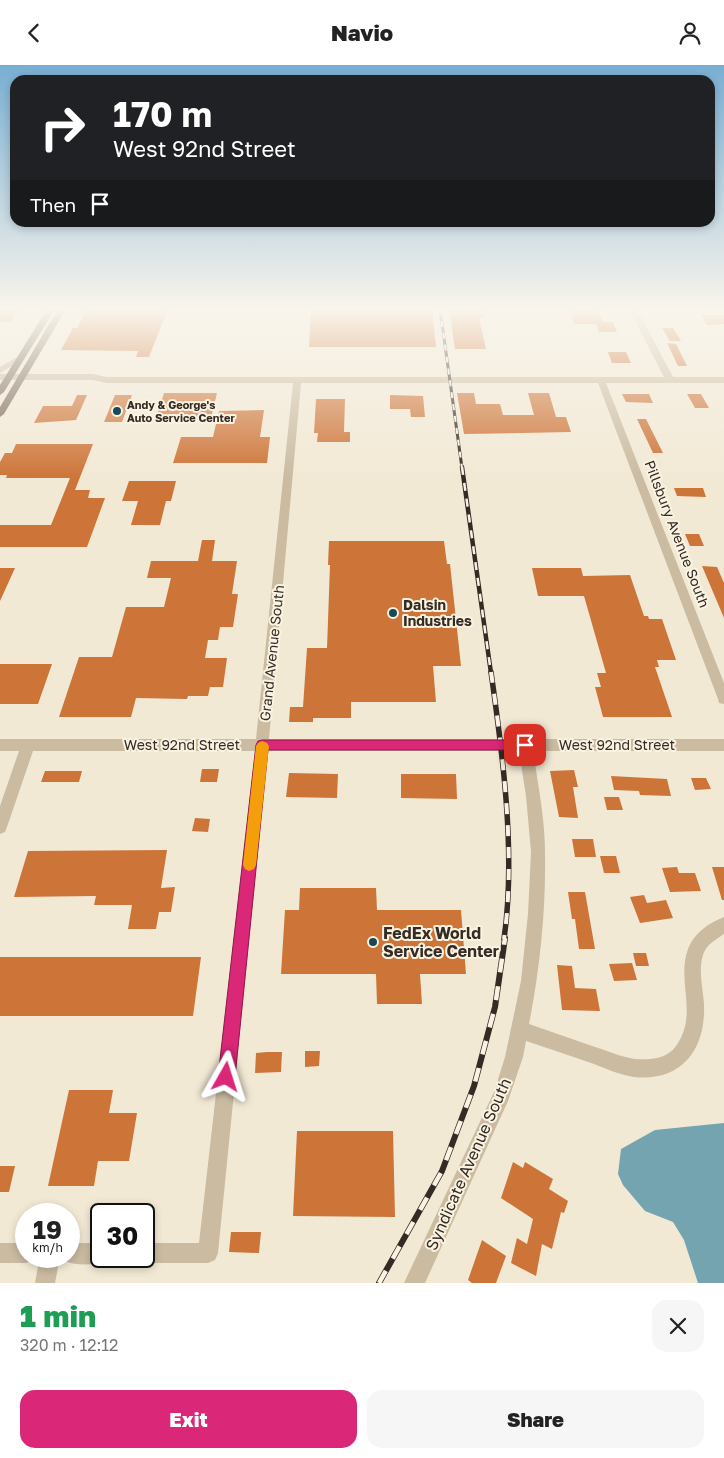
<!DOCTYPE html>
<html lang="en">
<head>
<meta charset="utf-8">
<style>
  :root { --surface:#fff; --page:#f6f6f6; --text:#222; --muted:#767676; --accent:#db2777 }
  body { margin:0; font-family:"Golos Text",sans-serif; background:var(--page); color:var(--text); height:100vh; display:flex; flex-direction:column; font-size:19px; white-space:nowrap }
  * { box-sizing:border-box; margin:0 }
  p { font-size:16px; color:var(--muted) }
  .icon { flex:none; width:28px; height:28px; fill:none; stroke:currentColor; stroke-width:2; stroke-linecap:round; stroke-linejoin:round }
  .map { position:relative; height:1218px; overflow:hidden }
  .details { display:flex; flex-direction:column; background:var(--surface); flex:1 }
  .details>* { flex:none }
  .top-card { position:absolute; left:10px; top:10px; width:705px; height:152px; border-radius:15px; box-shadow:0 2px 8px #0003; background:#202124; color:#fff; overflow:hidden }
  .speed { position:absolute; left:15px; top:1138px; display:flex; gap:10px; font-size:25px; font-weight:700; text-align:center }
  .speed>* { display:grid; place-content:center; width:65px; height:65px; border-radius:50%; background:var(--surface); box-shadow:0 2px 8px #0003; line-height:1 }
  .speed small { font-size:12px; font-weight:400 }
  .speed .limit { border:2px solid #111; border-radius:8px; background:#fff; color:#111 }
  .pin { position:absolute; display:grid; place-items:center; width:42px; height:42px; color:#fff; margin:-21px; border-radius:10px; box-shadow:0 2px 8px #0006 }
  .me { position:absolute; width:55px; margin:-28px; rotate:6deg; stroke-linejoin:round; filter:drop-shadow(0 0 4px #0008) }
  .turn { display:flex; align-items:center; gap:18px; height:105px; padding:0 20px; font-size:22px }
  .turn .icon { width:65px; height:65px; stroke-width:2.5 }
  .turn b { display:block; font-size:35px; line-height:42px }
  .then { display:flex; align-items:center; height:48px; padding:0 20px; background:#0003; gap:10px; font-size:19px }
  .round { display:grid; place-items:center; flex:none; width:52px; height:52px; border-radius:15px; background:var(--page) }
  .overview { display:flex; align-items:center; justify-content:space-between; height:85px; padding:0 20px }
  h1 { font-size:30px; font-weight:800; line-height:38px; color:#1e9e55 }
  .action { display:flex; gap:10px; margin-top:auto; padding:10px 20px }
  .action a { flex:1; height:58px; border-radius:15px; background:var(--accent); color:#fff; font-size:20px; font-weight:800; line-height:58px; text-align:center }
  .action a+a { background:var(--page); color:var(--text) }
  header { display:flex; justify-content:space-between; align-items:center; height:65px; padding:0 20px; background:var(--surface); font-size:22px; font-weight:800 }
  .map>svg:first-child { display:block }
  .water { fill:#73a4b0 }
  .building { fill:#cd7438 }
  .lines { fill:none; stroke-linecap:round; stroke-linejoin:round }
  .minor { fill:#cabba1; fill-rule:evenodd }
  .major { fill:#776654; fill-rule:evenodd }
  .rail-far3-casing { stroke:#342c24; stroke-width:3 }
  .rail-far2-casing { stroke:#342c24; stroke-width:4.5 }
  .rail-far1-casing { stroke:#342c24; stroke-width:5.5 }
  .rail-casing { stroke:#342c24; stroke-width:6 }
  .rail-far3 { stroke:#faf3e2; stroke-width:2; stroke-dasharray:6; stroke-linecap:butt }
  .rail-far2 { stroke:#faf3e2; stroke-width:2.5; stroke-dasharray:8; stroke-linecap:butt }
  .rail-far1 { stroke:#faf3e2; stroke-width:4; stroke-dasharray:11; stroke-linecap:butt }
  .rail { stroke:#faf3e2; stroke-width:4.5; stroke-dasharray:14; stroke-linecap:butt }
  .route { fill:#db2777; stroke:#8e194d }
  .slow { fill:#f59e0b }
  .poi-dot { fill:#184957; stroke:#faf3e2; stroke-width:2 }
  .labels { text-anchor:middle; stroke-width:4; stroke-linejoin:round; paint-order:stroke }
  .far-poi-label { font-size:11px; font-weight:bold; fill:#342c24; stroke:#faf3e2; text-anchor:start }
  .street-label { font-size:14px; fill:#342c24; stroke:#faf3e2 }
  .poi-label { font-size:14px; font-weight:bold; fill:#342c24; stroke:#faf3e2; text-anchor:start }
  .near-poi-label { font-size:16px; font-weight:bold; fill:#342c24; stroke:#faf3e2; text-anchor:start }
  .near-street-label { font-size:16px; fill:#342c24; stroke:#faf3e2 }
</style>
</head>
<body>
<header><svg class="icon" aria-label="back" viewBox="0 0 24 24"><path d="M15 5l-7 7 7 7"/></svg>Navio<svg class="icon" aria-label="person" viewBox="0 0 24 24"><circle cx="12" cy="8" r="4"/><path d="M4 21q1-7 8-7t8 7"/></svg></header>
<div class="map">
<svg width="724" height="1218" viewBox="0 0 724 1218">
  <rect width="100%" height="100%" fill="#f2e9d5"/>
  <path class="water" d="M724,1058V1218H698L684,1175L673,1157L645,1146L623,1120L618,1109L621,1084L655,1065Z"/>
  <path class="building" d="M0,244H19L10,257H0Z
    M311,244H432L436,282H309Z
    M449,244H483L485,252H479L486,284H455Z
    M569,244H597L603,257H613L617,267H599L596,259H574Z
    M86,246H167L149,292H136L138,286L61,285L73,263H77Z
    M701,250H724V259L707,260Z
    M662,263H673L681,276H670Z
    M667,278L676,279L687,301H678Z
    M608,287H626L631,298H612Z
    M164,328H217L211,353L156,352Z
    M457,328H474L476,339H500L503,350H534L528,328H549L556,352H566L571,367L464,369Z
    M622,329H649L653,338L626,337Z
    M687,329H701L709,343H695Z
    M77,330H87L76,355L34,358L43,341H72Z
    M115,330H132L122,357H104Z
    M390,330L423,331L425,352H411L410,344H390Z
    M316,334H345L344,367H350V377H317L318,368H314Z
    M264,345L260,372H270L267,398H173L181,372H213L219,346Z
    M637,354H646L663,388H653Z
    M16,379H93L75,425H90L88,433H105L87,482H0V460H51L70,413H6L7,410H0V397L5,388H12Z
    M129,416H176L171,436H166L160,460H131L138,436H122Z
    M674,423H703L706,432L677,431Z
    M685,469H699L704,481H690Z
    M202,475H215L212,496H237L232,529H238L233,562H220L218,575H208L205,593H227L223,622H210L208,631H188L187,634L136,633L131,652H59L79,592H112L126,542H164L171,513H147L151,496H198Z
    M329,476H444L447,499H450L461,601H433L436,637H351V653H313V657H289L290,642H303L307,583H327L330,500H328Z
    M702,501L717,502L724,518V553Z
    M0,503H15L0,536Z
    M532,503H581L583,511L630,510L644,551H648L649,554H662L676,595H657L659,602H655L672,652H603L595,622H601L597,608H606L584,531H538Z
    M0,599H52L38,639H0Z
    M202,704H219L217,717H200Z
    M574,705L578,722H573L578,753L559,752L550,706Z
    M45,706H82L79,717H41Z
    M289,708L338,709L337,733L286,732Z
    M401,709H456L457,734L401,733Z
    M611,711L667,714L671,731L640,730L639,726L614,725Z
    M691,713H706L711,724L695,725Z
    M604,732H619L623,745H607Z
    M195,753L210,754L208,767L192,766Z
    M572,774H593L596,792H575Z
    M167,785L161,823L175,822L171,847H159L156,864H128L132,840H94L96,831L14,832L28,786Z
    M600,791H616L620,808H604Z
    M677,802L679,808H695L701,826L670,827L662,803Z
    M712,802H724V835H722Z
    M300,823H376L377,845H461L466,909H420L422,939H377L376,909H281L285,845H299Z
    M568,827H585L595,884H579L575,854H572Z
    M644,830L647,838L666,835L673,853L640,858L630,832Z
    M633,888H646L649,901H636Z
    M0,892H201L193,951H0Z
    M632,898L637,915L614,916L609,899Z
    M557,900L572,901L575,923L596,924L600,946L562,945Z
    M305,986H320L319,1001L305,1002Z
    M267,987H282L281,1007L255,1008L256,988Z
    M69,1025H113L109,1048H137L129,1096H98L94,1121H48Z
    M297,1066H393L395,1152L293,1151Z
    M513,1097L523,1103L525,1097L553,1114L549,1124L568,1136L564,1148L561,1147L552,1184L542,1179L536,1211L511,1198L517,1173L527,1179L533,1154L501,1133Z
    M0,1101H15L9,1127H0Z
    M231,1167H261L259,1188L229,1187Z
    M482,1175L506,1191L496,1218H472L468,1215Z"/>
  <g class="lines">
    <path class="minor" d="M629,244H637L673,312H724V318H606L724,618V639L719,638L718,634L598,318H301L269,674H724V686H533C538,719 545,754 545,788C546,846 540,903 529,959C551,967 573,974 595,982C608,986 621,992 635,994C650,995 667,994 676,981C699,949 676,917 688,884C694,868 709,858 724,852V869C715,875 706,880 703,890C698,906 703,923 704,939C706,984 682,1017 634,1012C620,1010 607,1004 594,999C572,991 549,984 526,976L523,992L508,1036L425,1218H404L494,1027L505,992L521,916L528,849L531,787L526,731L519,686H268L218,1188L215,1195L208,1198H144L137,1195L135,1191H144V1178H199L255,686H33L7,762L5,767L0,769V741L19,686H0V674H256L293,318H106L93,315H0V309H93L106,312H664Z
      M17,292L24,294L0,308V302Z
      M0,1178H26V1191H35L33,1195L26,1198H0Z
      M69,1178H101V1191H110L108,1195C95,1201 75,1201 62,1195L60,1192L55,1218H35L40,1191H69Z"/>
    <path class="major" d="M47,244H55L4,327L0,330V320Z
      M58,244H66L4,349L0,352V342Z"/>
    <defs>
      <path id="rail-far3" d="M440,244L462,403"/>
      <path id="rail-far2" d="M462,402L491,608"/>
      <path id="rail-far1" d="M491,607C503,691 516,790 504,874"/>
      <path id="rail" d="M379,1218L442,1106L474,1021L495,942L505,873"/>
    </defs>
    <use href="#rail-far3" class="rail-far3-casing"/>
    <use href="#rail-far2" class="rail-far2-casing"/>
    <use href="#rail-far1" class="rail-far1-casing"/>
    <use href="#rail" class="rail-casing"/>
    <use href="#rail-far3" class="rail-far3"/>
    <use href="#rail-far2" class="rail-far2"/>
    <use href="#rail-far1" class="rail-far1"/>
    <use href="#rail" class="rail"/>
  </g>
  <linearGradient id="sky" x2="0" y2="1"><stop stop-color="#79aed2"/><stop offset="0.59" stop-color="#f9f5ec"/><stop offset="1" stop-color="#f9f5ec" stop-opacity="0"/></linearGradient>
  <rect width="724" height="414" fill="url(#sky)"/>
  <path class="route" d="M262,675H525L529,676L531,680L529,683L525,685H268L235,1012L232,1018L226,1020L221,1018L218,1012L256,680L258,676Z"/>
  <path class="slow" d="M262,676L267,678L269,681L256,800L254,804L249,806L245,804L243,800L256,681L258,678Z"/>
  <g class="poi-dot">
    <circle cx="117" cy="346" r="5"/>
    <circle cx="393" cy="548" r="5"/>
    <circle cx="373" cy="877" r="5"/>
  </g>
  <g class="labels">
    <g class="far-poi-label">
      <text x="127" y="344">Andy &amp; George's<tspan x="127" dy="13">Auto Service Center</tspan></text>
    </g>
    <g class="street-label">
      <text transform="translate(677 469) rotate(69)" y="5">Pillsbury Avenue South</text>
      <text transform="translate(272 588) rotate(-84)" y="5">Grand Avenue South</text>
      <text x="182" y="685">West 92nd Street</text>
      <text x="617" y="685">West 92nd Street</text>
    </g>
    <g class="poi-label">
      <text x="403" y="545">Dalsin<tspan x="403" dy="16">Industries</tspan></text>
    </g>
    <g class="near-poi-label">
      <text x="383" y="874">FedEx World<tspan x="383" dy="18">Service Center</tspan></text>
    </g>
    <g class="near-street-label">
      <text transform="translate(468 1099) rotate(-66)" y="6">Syndicate Avenue South</text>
    </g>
  </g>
</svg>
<div class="speed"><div>19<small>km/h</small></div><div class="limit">30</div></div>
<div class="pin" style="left:525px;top:680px;background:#d93025"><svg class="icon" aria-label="arrive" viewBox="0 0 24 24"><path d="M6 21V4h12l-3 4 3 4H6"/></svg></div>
<svg class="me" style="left:226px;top:1012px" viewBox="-20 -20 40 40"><path d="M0-17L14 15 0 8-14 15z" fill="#db2777" stroke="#fff" stroke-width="4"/></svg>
<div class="top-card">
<div class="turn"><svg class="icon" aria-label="right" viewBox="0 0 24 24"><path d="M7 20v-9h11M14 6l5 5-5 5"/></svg><div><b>170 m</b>West 92nd Street</div></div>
<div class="then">Then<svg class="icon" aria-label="arrive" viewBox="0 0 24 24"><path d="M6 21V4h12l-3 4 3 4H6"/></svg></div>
</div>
</div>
<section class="details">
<div class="overview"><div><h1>1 min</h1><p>320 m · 12:12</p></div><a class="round"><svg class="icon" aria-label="close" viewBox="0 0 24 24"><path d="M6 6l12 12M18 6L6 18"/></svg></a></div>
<div class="action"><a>Exit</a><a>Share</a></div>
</section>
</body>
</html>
